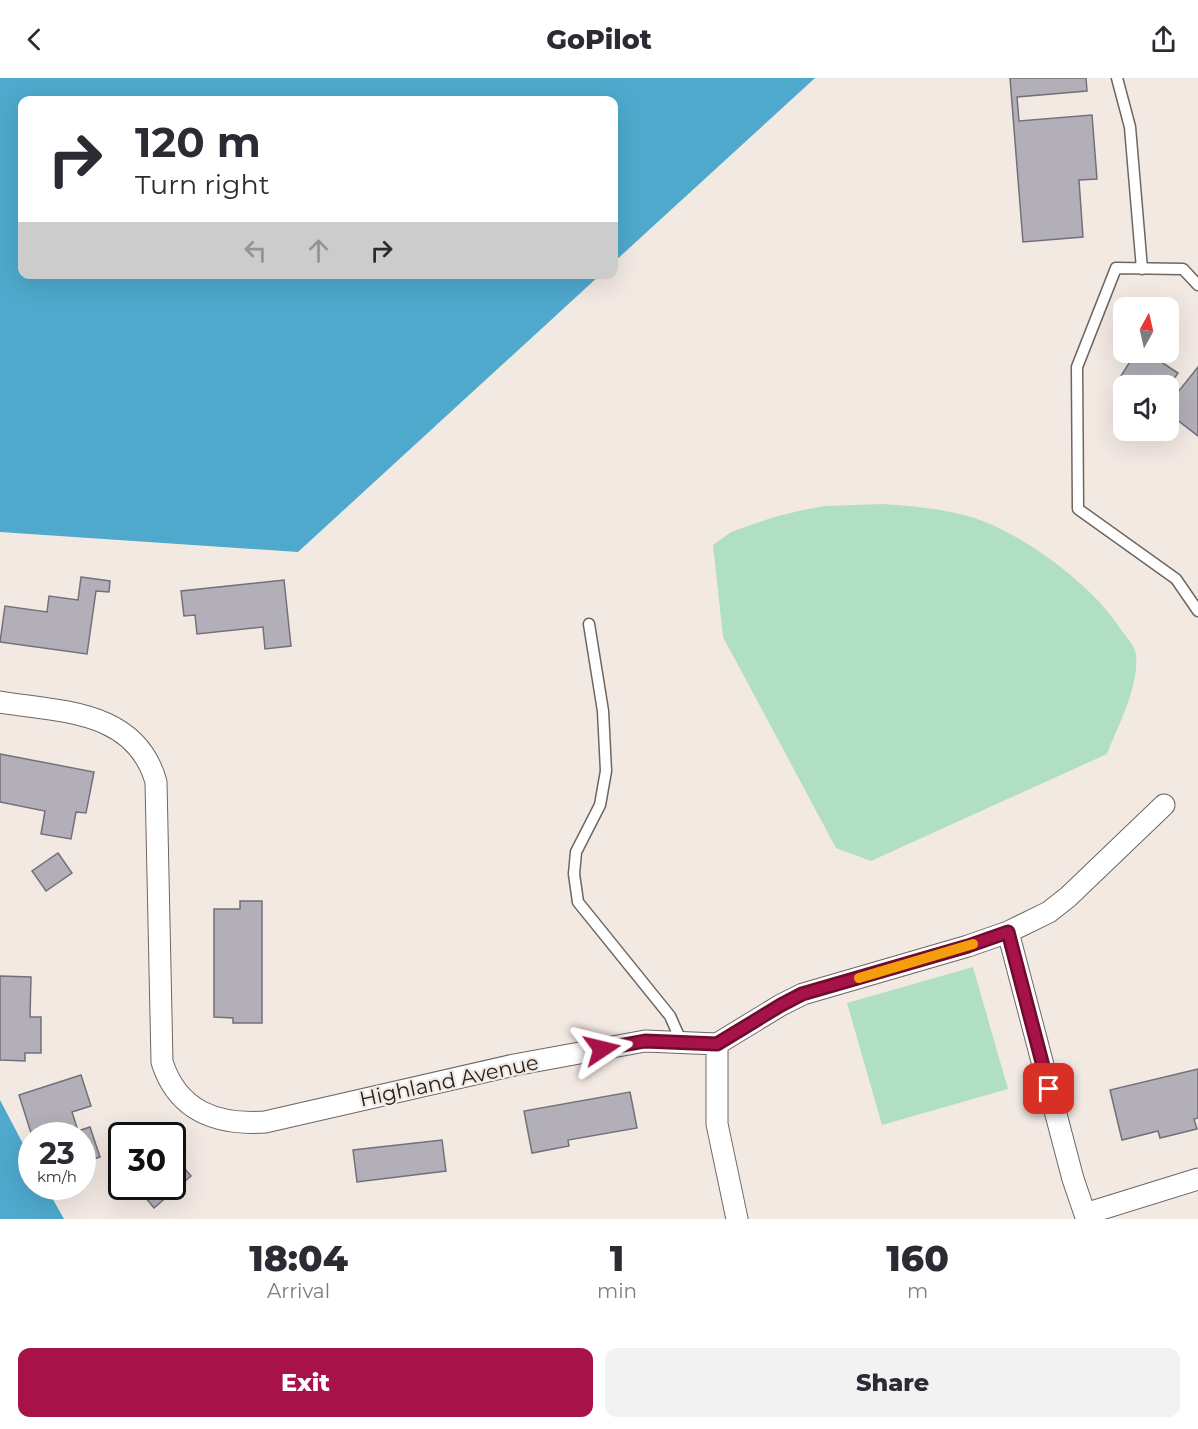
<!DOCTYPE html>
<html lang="en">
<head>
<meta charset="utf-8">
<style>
  :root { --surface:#fff; --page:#f2f2f3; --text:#2b2b33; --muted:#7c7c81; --accent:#a71249 }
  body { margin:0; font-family:Montserrat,sans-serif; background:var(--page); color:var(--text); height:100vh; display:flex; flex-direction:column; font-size:22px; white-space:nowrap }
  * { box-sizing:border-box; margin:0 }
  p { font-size:20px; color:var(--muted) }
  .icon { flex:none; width:33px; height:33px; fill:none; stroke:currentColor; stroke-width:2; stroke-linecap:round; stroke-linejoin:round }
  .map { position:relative; height:1141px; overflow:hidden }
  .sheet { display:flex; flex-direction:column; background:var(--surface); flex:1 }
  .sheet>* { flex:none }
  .top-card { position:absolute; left:18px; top:18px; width:600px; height:183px; border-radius:12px; box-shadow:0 6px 24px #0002; background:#fff; color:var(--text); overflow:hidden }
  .needle { width:39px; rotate:8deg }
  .controls { position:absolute; left:1113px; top:219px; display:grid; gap:12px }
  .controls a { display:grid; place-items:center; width:66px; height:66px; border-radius:12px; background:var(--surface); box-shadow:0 6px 24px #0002; font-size:30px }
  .speed { position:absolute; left:18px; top:1044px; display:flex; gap:12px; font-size:30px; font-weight:700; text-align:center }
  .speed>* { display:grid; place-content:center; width:78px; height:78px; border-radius:50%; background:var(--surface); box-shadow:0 6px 24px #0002; line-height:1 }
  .speed small { font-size:15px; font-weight:400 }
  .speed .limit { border:3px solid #111; border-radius:9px; background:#fff; color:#111 }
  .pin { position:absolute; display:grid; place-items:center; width:51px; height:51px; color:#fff; margin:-26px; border-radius:12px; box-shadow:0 3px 9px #0006 }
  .me { position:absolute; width:66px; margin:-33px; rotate:80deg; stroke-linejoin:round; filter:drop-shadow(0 0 4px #0008) }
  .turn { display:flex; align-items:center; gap:21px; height:126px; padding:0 18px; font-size:27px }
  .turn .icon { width:78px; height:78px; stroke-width:2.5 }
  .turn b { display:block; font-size:42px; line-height:51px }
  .lanes { display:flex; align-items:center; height:57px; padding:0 18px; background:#0003; justify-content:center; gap:30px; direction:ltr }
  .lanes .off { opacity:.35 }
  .eta { display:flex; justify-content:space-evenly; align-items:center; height:102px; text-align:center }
  .eta b { font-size:36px; font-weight:800; line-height:42px }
  .button { display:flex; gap:12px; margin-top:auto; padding:12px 18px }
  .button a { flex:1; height:69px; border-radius:12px; background:var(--accent); color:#fff; font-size:24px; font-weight:800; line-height:69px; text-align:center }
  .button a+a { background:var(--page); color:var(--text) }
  header { display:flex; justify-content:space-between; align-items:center; height:78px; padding:0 18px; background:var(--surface); font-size:27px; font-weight:800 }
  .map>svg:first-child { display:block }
  .green { fill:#b1dfc4 }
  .water { fill:#4ea9cd }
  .building { fill:#b2afb8; stroke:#737079; stroke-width:1.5 }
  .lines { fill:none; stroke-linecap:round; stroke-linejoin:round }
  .service-casing { stroke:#6e6661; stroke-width:13 }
  .minor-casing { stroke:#6e6661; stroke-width:23 }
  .service { stroke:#fff; stroke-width:10 }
  .minor { stroke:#fff; stroke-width:21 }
  .route-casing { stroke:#6d0c2f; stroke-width:15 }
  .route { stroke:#a71249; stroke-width:10 }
  .slow { stroke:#f59e0b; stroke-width:10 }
  .labels { text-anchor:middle; stroke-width:4.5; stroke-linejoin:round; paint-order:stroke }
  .street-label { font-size:21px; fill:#25221f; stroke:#f3e9e3 }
</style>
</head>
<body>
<header><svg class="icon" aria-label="back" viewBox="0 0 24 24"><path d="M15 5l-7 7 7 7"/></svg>GoPilot<svg class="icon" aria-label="share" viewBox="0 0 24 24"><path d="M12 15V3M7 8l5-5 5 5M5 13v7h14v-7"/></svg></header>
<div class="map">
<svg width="1198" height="1141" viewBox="0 0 1198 1141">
  <rect width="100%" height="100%" fill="#f3e9e3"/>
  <path class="green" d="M882,426C910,428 937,430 964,437C1014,449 1088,503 1117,546C1122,554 1135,567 1136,576C1139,610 1119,645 1107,676L871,783L836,770L723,559L713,467L731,454L774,439L803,432L825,428Z
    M973,889L1008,1011L882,1047L847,925Z"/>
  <path class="water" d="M0,0H815L614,184V22H22V196L600,197L298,474L0,454Z
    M0,1022L31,1081L32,1108L46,1109L64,1141H0Z"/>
  <path class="building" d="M1010,0H1086L1087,13L1017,19L1019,43L1092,37L1097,101L1079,102L1083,159L1023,164Z
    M1136,274H1146L1178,295L1168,310V308H1130L1119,301Z
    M1198,289V358L1171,337L1177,329L1170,324Z
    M81,499L110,503L109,514L96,513L87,576L0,564L5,528L47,534L49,518L78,522Z
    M284,502L291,568L265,571L263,549L197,556L195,537L184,538L181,513Z
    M0,676L94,694L86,735L76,734L71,761L41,756L45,733L0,724Z
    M58,775L72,795L46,813L32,793Z
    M240,823H262V945H233V940L214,939V831H240Z
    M0,898L31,899L30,939H41V975H25V983L0,982Z
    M1198,991V1040L1194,1041L1197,1051L1160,1060L1158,1053L1122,1062L1110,1012Z
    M81,997L91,1028L72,1034L78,1053L90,1049L100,1079L82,1085V1058H32L19,1017Z
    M630,1014L637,1050L568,1062L569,1068L532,1075L524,1033Z
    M442,1062L446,1093L357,1104L353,1072Z
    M32,1073L33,1108L30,1109L19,1077Z
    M172,1076L191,1098L154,1130L136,1108H172Z"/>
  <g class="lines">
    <defs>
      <path id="service" d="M1117,0L1130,49L1142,191
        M1198,207L1183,191L1116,190L1077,289L1078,431L1176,501L1198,533
        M589,546L603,633L606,693L600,727L576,774L574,796L578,824L670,938L682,965"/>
      <path id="minor" d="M0,624C62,634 136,632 156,704L162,984C178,1034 217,1047 265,1044L514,987L645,963L717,966L781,927L803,916L968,868L1008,854L1049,834L1068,819L1164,727
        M1008,854L1073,1101L1085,1136L1089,1141
        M717,966V1046L737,1141
        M1085,1136L1198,1101"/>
    </defs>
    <use href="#service" class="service-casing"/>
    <use href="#minor" class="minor-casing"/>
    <use href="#service" class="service"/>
    <use href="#minor" class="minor"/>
  </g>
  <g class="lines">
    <defs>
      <path id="route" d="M602,971L645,963L717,966L781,927L802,916L968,868L1008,854L1049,1011"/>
    </defs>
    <use href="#route" class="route-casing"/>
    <use href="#route" class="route"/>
    <path class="slow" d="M859,900L973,866"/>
  </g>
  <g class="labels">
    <g class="street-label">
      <text transform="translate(449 1003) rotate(-12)" y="7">Highland Avenue</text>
    </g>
  </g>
</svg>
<div class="controls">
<a><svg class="needle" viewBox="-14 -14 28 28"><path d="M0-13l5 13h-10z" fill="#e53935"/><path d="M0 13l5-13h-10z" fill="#7c7c81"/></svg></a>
<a><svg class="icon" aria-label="sound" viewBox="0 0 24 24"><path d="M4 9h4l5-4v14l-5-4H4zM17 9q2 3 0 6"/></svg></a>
</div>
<div class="speed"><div>23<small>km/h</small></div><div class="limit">30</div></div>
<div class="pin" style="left:1049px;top:1011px;background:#d93025"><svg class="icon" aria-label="arrive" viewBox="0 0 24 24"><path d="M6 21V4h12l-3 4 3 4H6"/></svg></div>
<svg class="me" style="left:602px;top:971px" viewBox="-20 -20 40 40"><path d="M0-17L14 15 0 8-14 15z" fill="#a71249" stroke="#fff" stroke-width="4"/></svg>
<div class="top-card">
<div class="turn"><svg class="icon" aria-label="right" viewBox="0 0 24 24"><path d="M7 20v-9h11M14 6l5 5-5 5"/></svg><div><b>120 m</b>Turn right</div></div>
<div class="lanes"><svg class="icon off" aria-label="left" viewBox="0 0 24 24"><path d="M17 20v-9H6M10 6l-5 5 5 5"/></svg><svg class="icon off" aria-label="ahead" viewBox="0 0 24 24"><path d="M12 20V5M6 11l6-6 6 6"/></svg><svg class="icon" aria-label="right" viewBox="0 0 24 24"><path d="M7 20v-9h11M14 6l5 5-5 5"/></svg></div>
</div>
</div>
<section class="sheet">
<div class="eta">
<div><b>18:04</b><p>Arrival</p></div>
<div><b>1</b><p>min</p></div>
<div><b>160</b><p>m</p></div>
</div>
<div class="button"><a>Exit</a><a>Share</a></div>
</section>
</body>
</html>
